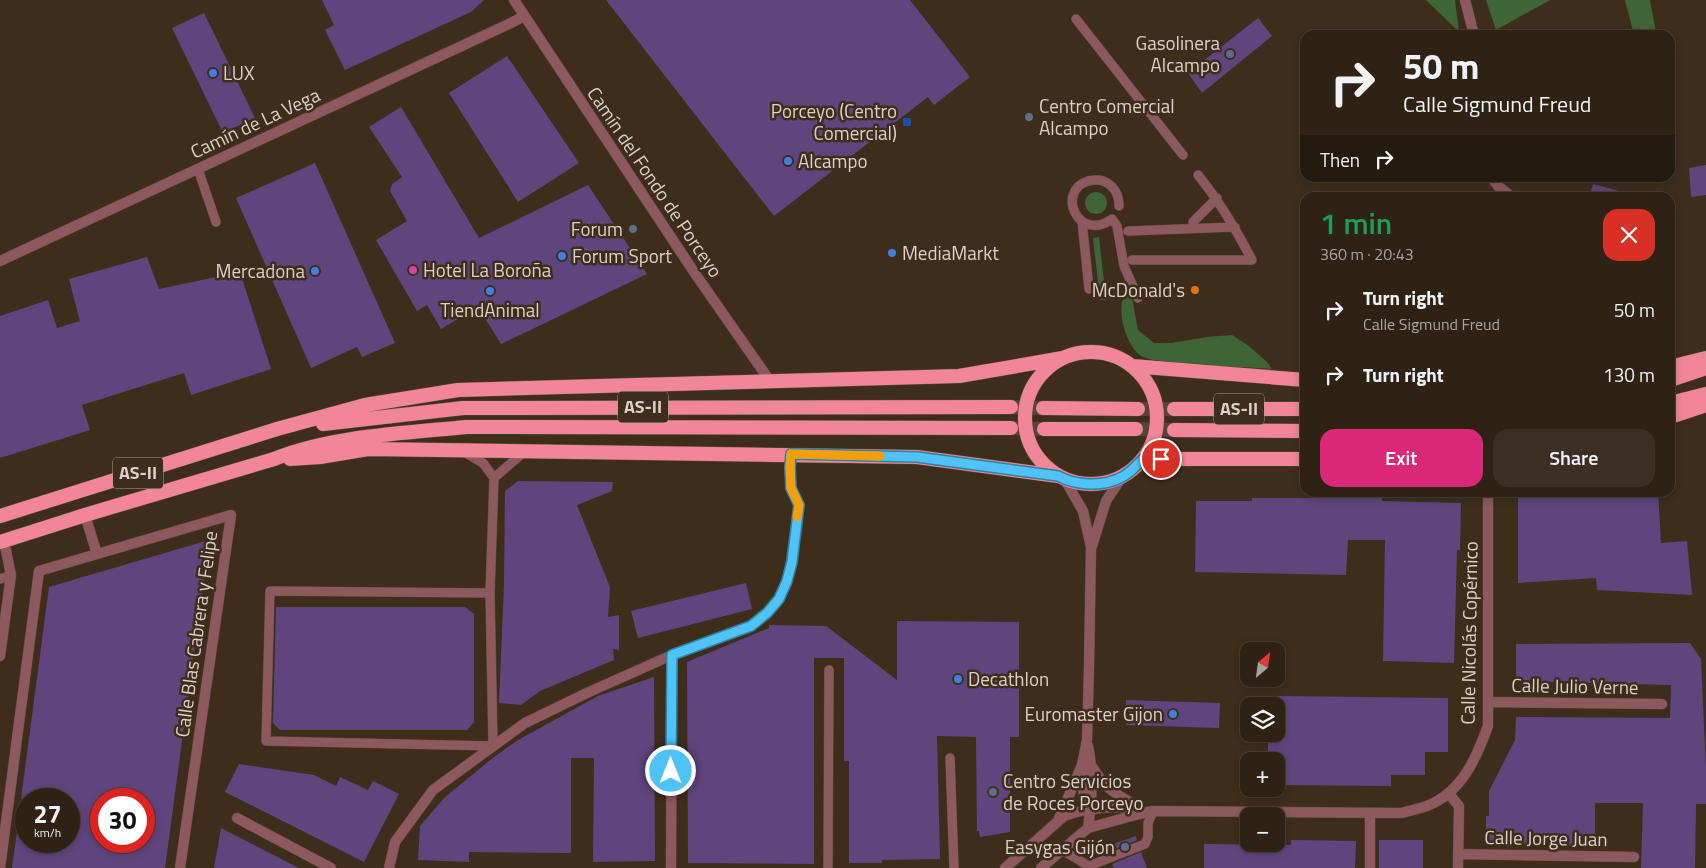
<!DOCTYPE html>
<html lang="en">
<head>
<meta charset="utf-8">
<style>
  :root { --surface:#2e2214; --page:#3a2f22; --text:#f1f3f6; --muted:#a7a4a0; --line:#493f34; --accent:#db2777 }
  body { margin:0; font-family:"Titillium Web",sans-serif; background:var(--page); color:var(--text); height:100vh; display:flex; flex-direction:column; font-size:19px; white-space:nowrap }
  * { box-sizing:border-box; margin:0 }
  p { font-size:16px; color:var(--muted) }
  .icon { flex:none; width:28px; height:28px; fill:none; stroke:currentColor; stroke-width:2; stroke-linecap:round; stroke-linejoin:round }
  .map { position:relative; flex:1; overflow:hidden }
  .side { position:absolute; left:1300px; top:192px; width:375px; height:305px; display:flex; flex-direction:column; background:var(--surface); border-radius:15px; box-shadow:0 2px 8px #0003,0 0 0 1px var(--line) }
  .side>* { flex:none }
  .top-card { position:absolute; left:1300px; top:30px; width:375px; height:152px; border-radius:15px; box-shadow:0 2px 8px #0003,0 0 0 1px var(--line); background:#2e2214; color:var(--text); overflow:hidden }
  .needle { width:32px; rotate:29deg }
  .controls { position:absolute; left:1240px; top:642px; display:grid; gap:10px }
  .controls a { display:grid; place-items:center; width:45px; height:45px; border-radius:10px; background:var(--surface); box-shadow:0 2px 8px #0003,0 0 0 1px var(--line); font-size:25px }
  .speed { position:absolute; left:15px; top:788px; display:flex; gap:10px; font-size:25px; font-weight:700; text-align:center }
  .speed>* { display:grid; place-content:center; width:65px; height:65px; border-radius:50%; background:var(--surface); box-shadow:0 2px 8px #0003,0 0 0 1px var(--line); line-height:1 }
  .speed small { font-size:12px; font-weight:400 }
  .speed .limit { border:8px solid #d22; background:#fff; color:#111 }
  .pin { position:absolute; display:grid; place-items:center; width:42px; height:42px; color:#fff; margin:-21px; border:2px solid #fff; border-radius:50%; box-shadow:0 1px 5px #0007 }
  .me { position:absolute; width:55px; margin:-28px; rotate:0deg; stroke-linejoin:round; filter:drop-shadow(0 0 4px #0008) }
  .turn { display:flex; align-items:center; gap:18px; height:105px; padding:0 20px; font-size:22px }
  .turn .icon { width:65px; height:65px; stroke-width:2.5 }
  .turn b { display:block; font-size:35px; line-height:42px }
  .then { display:flex; align-items:center; height:48px; padding:0 20px; background:#0003; gap:10px; font-size:19px }
  .round { display:grid; place-items:center; flex:none; width:52px; height:52px; border-radius:15px; background:var(--page) }
  .summary { display:flex; align-items:center; justify-content:space-between; height:85px; padding:0 20px }
  h1 { font-size:30px; font-weight:600; line-height:38px; color:#1e9e55 }
  .button { display:flex; gap:10px; margin-top:auto; padding:10px 20px }
  .button a { flex:1; height:58px; border-radius:15px; background:var(--accent); color:#fff; font-size:20px; font-weight:600; line-height:58px; text-align:center }
  .button a+a { background:var(--page); color:var(--text) }
  ul { padding:0; list-style:none }
  li { display:flex; align-items:center; gap:15px; height:65px; padding:0 20px }
  li div { flex:1 }
  li b { display:block; font-size:19px }
  li em { font-style:normal }
  .map>svg:first-child { display:block }
  .green { fill:#3f6437 }
  .building { fill:#60447e; fill-rule:evenodd }
  .lines { fill:none; stroke-linecap:round; stroke-linejoin:round }
  .trunk-tunnel { stroke:#564635; stroke-width:14; stroke-dasharray:14 7; stroke-linecap:butt }
  .service-casing { stroke:#5a4b3a; stroke-width:10 }
  .minor-casing { stroke:#5a4b3a; stroke-width:11 }
  .trunk-casing { stroke:#5a4b3a; stroke-width:15 }
  .service { stroke:#8d585e; stroke-width:9 }
  .minor { stroke:#8d585e; stroke-width:10 }
  .trunk { stroke:#f08696; stroke-width:14 }
  .route-casing { stroke:#337fa1; stroke-width:12 }
  .route { stroke:#4fc3f7; stroke-width:9 }
  .slow { stroke:#f59e0b; stroke-width:9 }
  .service-dot { fill:#5c6f8a; stroke:#3e2d1b; stroke-width:2 }
  .shop-dot { fill:#3f7fe0; stroke:#3e2d1b; stroke-width:2 }
  .transit-dot { fill:#1a4fb4; stroke:#3e2d1b; stroke-width:2 }
  .hotel-dot { fill:#d1479c; stroke:#3e2d1b; stroke-width:2 }
  .food-dot { fill:#e8710a; stroke:#3e2d1b; stroke-width:2 }
  .labels { text-anchor:middle; stroke-width:5; stroke-linejoin:round; paint-order:stroke }
  .shield { fill:#3e2d1b; stroke:#ada093; stroke-width:1 }
  .shield-label { font-size:18px; font-weight:bold; fill:#dcd1c6 }
  .poi-label { font-size:19px; fill:#dcd1c6; stroke:#3e2d1b; text-anchor:start }
  .street-label { font-size:19px; fill:#dcd1c6; stroke:#3e2d1b }
</style>
</head>
<body>
<div class="map">
<svg width="1706" height="868" viewBox="0 0 1706 868">
  <rect width="100%" height="100%" fill="#3e2d1b"/>
  <path class="green" d="M1426,0H1455L1459,32Z
    M1486,0H1550L1496,30Z
    M1625,0H1650L1656,32L1634,35Z
    M1085 203a11 11 0 1 1 22 0a11 11 0 1 1-22 0Z
    M1099,237L1106,300H1100L1093,238Z
    M1127,288L1132,298L1138,330L1154,343H1171L1207,337L1232,335L1249,346L1267,362L1272,369C1250,367 1154,365 1141,356C1127,346 1119,318 1122,302C1123,298 1125,292 1127,288Z"/>
  <path class="building" d="M322,0H484L471,12L345,70L325,30L334,25Z
    M606,0H910L970,77L934,105L928,97L774,216Z
    M204,13L255,118L223,133L172,28Z
    M1258,18L1272,36L1202,93L1188,73Z
    M507,56L579,163L518,202L449,93Z
    M401,107L479,238L588,185L647,274L501,344L478,307L441,329L427,305L417,311L376,240L407,221L390,191L392,184L402,177L369,127Z
    M315,163L395,343L362,357L357,347L311,368L236,198Z
    M1706,165V195L1691,197L1689,168Z
    M1593,184L1630,194L1629,198H1589Z
    M147,257L159,289L240,272L271,369L191,395L184,373L82,405L90,430L0,458V316L48,300L57,328L80,321L69,279Z
    M518,481L613,482L612,491L577,505L610,587L608,617L619,615V650L613,649L614,660L540,691L521,705L499,703L504,584L505,491Z
    M1518,492H1658L1661,543L1687,541L1692,595L1597,590L1596,578L1518,583Z
    M1252,498H1382V501L1461,503L1460,550H1457L1454,663L1383,661L1385,540H1348L1346,575L1195,572L1196,501H1252Z
    M209,540L165,868H12L19,816H26V841H69V799H21L49,587ZM101,799H144V841H101Z
    M746,583L752,609L638,638L631,611Z
    M276,607H465L474,614V722L467,730H280L273,723Z
    M897,621L1019,622V737H1010V832L980,837L979,831H977L976,737L937,736L940,859L882,860V863H849V761H844V658H814V864L688,863L687,662L769,628V625L826,626L897,680Z
    M1690,643L1701,659L1706,770V804H1696L1695,868H1641L1643,803H1595V846L1486,844V816H1489V791L1515,740L1516,717L1670,718L1671,685L1516,681V644Z
    M654,677L655,861L593,862L594,758H571V853L469,852V862L418,860L420,826L444,798L494,757L518,740L598,696Z
    M1276,696L1448,698V752H1425V775H1391V786L1276,785V761H1268V734H1276Z
    M1126,700L1220,703L1219,728L1126,725Z
    M239,764L314,775L336,786L340,777L368,790L373,781L399,794L364,862L225,792Z
    M221,828L299,868H214Z
    M1136,836L1137,840L1108,852L1105,847Z
    M1291,840L1356,841L1355,868H1204V844L1291,845Z
    M1379,840H1423V868H1379Z
    M1141,852L1147,868H1114L1112,864Z"/>
  <g class="lines">
    <path class="trunk-tunnel" d="M1011,407L1043,408
      M1138,409H1174
      M1011,428L1044,429
      M1136,429L1174,430"/>
    <defs>
      <path id="service" d="M1076,19L1183,155
        M198,169L216,222
        M1119,206C1119,195 1114,185 1103,181C1098,179 1093,180 1088,181C1055,192 1079,243 1112,219L1117,226L1124,266L1138,298
        M1082,221L1089,289
        M1194,228L1193,222L1217,198
        M1128,231L1235,227
        M1132,260H1252C1236,229 1220,202 1198,175
        M464,452L483,463L494,478L490,593L493,746L266,741L270,591L490,593
        M494,478L525,451
        M0,579L11,575
        M950,758L954,868
        M1062,850L1089,866L1145,844L1148,837V823L1153,811
        M828,868L829,670"/>
      <path id="minor" d="M514,0L696,275L770,381
        M1465,0L1474,35
        M1492,178L1498,186L1513,198
        M0,261L513,22L524,16
        M1092,546L1106,501L1122,477
        M97,554L231,515L180,868
        M0,656L11,575L4,541
        M1488,702L1662,704
        M1082,768L1084,798L1091,809
        M1093,768C1103,786 1118,797 1136,805
        M1449,794L1459,806L1458,868
        M237,818L331,868
        M1058,821L1082,765L1087,740L1089,667L1091,547L1083,511L1065,480
        M1088,828C1092,801 1094,774 1088,746
        M1458,854L1634,857
        M0,868L39,571L97,554L85,515
        M389,868L395,842L433,790L525,723L589,692L672,655L751,626L767,613L779,599L787,581L791,562L799,505L791,488L790,467L791,454
        M671,868L672,655
        M1005,868L1064,816C1089,807 1114,807 1140,807
        M1041,868L1088,828L1139,814L1153,811L1401,813C1409,811 1418,809 1427,806C1462,792 1476,759 1488,726V492
        M1370,868V813"/>
      <path id="trunk" d="M1025 418a66 66 0 1 1 132 0a66 66 0 1 1-132 0Z
        M1132,366L1305,380
        M1670,367L1706,358
        M1670,380L1706,368
        M1670,403L1706,394
        M1043,408L1138,409
        M1174,409H1305
        M1670,417L1706,405
        M323,424L463,408L1011,407
        M1044,429H1136
        M1174,430L1305,431
        M290,459L320,457L368,449L917,457L1058,476
        M1143,459H1305
        M0,516L277,429L365,405L458,390L959,376L1063,358
        M0,542L85,515L274,459C331,436 405,433 466,427L1011,428"/>
    </defs>
    <use href="#service" class="service-casing"/>
    <use href="#minor" class="minor-casing"/>
    <use href="#trunk" class="trunk-casing"/>
    <use href="#service" class="service"/>
    <use href="#minor" class="minor"/>
    <use href="#trunk" class="trunk"/>
  </g>
  <g class="lines">
    <defs>
      <path id="route" d="M671,771L672,655L751,626L767,613L779,599L787,581L792,562L799,505L791,488L790,467L791,454L917,457L1058,476C1077,486 1104,487 1122,477C1130,473 1137,465 1143,459H1161"/>
    </defs>
    <use href="#route" class="route-casing"/>
    <use href="#route" class="route"/>
    <path class="slow" d="M797,517L799,505L791,488L790,467L791,454L880,456"/>
  </g>
  <g class="service-dot">
    <circle cx="1230" cy="54" r="5"/>
    <circle cx="1029" cy="117" r="5"/>
    <circle cx="633" cy="229" r="5"/>
    <circle cx="993" cy="792" r="5"/>
    <circle cx="1125" cy="847" r="5"/>
  </g>
  <g class="shop-dot">
    <circle cx="213" cy="73" r="5"/>
    <circle cx="788" cy="161" r="5"/>
    <circle cx="892" cy="253" r="5"/>
    <circle cx="562" cy="256" r="5"/>
    <circle cx="315" cy="271" r="5"/>
    <circle cx="490" cy="291" r="5"/>
    <circle cx="958" cy="679" r="5"/>
    <circle cx="1173" cy="714" r="5"/>
  </g>
  <rect class="transit-dot" x="902" y="117" width="10" height="10" rx="2.5"/>
  <circle class="hotel-dot" cx="413" cy="270" r="5"/>
  <circle class="food-dot" cx="1195" cy="290" r="5"/>
  <g class="labels">
    <g class="shield">
      <rect x="618" y="391.5" width="50" height="31" rx="4"/>
      <rect x="1214" y="393.5" width="50" height="31" rx="4"/>
      <rect x="113" y="457.5" width="50" height="31" rx="4"/>
    </g>
    <g class="shield-label">
      <text x="643" y="413">AS-II</text>
      <text x="1239" y="415">AS-II</text>
      <text x="138" y="479">AS-II</text>
    </g>
    <g class="poi-label">
      <text x="1220" y="50" text-anchor="end">Gasolinera<tspan x="1220" dy="22">Alcampo</tspan></text>
      <text x="223" y="80">LUX</text>
      <text x="1039" y="113">Centro Comercial<tspan x="1039" dy="22">Alcampo</tspan></text>
      <text x="897" y="118" text-anchor="end">Porceyo (Centro<tspan x="897" dy="22">Comercial)</tspan></text>
      <text x="798" y="168">Alcampo</text>
      <text x="623" y="236" text-anchor="end">Forum</text>
      <text x="902" y="260">MediaMarkt</text>
      <text x="572" y="263">Forum Sport</text>
      <text x="423" y="277">Hotel La Boroña</text>
      <text x="305" y="278" text-anchor="end">Mercadona</text>
      <text x="1185" y="297" text-anchor="end">McDonald's</text>
      <text x="490" y="317" text-anchor="middle">TiendAnimal</text>
      <text x="968" y="686">Decathlon</text>
      <text x="1163" y="721" text-anchor="end">Euromaster Gijon</text>
      <text x="1003" y="788">Centro Servicios<tspan x="1003" dy="22">de Roces Porceyo</tspan></text>
      <text x="1115" y="854" text-anchor="end">Easygas Gijón</text>
    </g>
    <g class="street-label">
      <text transform="translate(255 123) rotate(-25)" y="7">Camín de La Vega</text>
      <text transform="translate(655 182) rotate(56)" y="7">Camín del Fondo de Porceyo</text>
      <text transform="translate(1469 633) rotate(-89)" y="7">Calle Nicolás Copérnico</text>
      <text transform="translate(196 634) rotate(-82)" y="7">Calle Blas Cabrera y Felipe</text>
      <text transform="translate(1575 686) rotate(1)" y="7">Calle Julio Verne</text>
      <text transform="translate(1546 838) rotate(1)" y="7">Calle Jorge Juan</text>
    </g>
  </g>
</svg>
<div class="controls">
<a><svg class="needle" viewBox="-14 -14 28 28"><path d="M0-13l5 13h-10z" fill="#e53935"/><path d="M0 13l5-13h-10z" fill="#a7a4a0"/></svg></a>
<a><svg class="icon" aria-label="layers" viewBox="0 0 24 24"><path d="M12 4l9 5-9 5-9-5zM3 14l9 5 9-5"/></svg></a>
<a>+</a>
<a>−</a>
</div>
<div class="speed"><div>27<small>km/h</small></div><div class="limit">30</div></div>
<div class="pin" style="left:1161px;top:459px;background:#d93025"><svg class="icon" aria-label="arrive" viewBox="0 0 24 24"><path d="M6 21V4h12l-3 4 3 4H6"/></svg></div>
<svg class="me" style="left:671px;top:771px" viewBox="-20 -20 40 40"><circle r="17" fill="#4fc3f7" stroke="#fff" stroke-width="3"/><path d="M0-11L8 9 0 5-8 9z" fill="#fff"/></svg>
<div class="top-card">
<div class="turn"><svg class="icon" aria-label="right" viewBox="0 0 24 24"><path d="M7 20v-9h11M14 6l5 5-5 5"/></svg><div><b>50 m</b>Calle Sigmund Freud</div></div>
<div class="then">Then<svg class="icon" aria-label="right" viewBox="0 0 24 24"><path d="M7 20v-9h11M14 6l5 5-5 5"/></svg></div>
</div>
<section class="side">
<div class="summary"><div><h1>1 min</h1><p>360 m · 20:43</p></div><a class="round" style="background:#d93025;color:#fff"><svg class="icon" aria-label="close" viewBox="0 0 24 24"><path d="M6 6l12 12M18 6L6 18"/></svg></a></div>
<ul>
<li><svg class="icon" aria-label="right" viewBox="0 0 24 24"><path d="M7 20v-9h11M14 6l5 5-5 5"/></svg><div><b>Turn right</b><p>Calle Sigmund Freud</p></div><em>50 m</em></li>
<li><svg class="icon" aria-label="right" viewBox="0 0 24 24"><path d="M7 20v-9h11M14 6l5 5-5 5"/></svg><div><b>Turn right</b></div><em>130 m</em></li>
</ul>
<div class="button"><a>Exit</a><a>Share</a></div>
</section>
</div>
</body>
</html>
